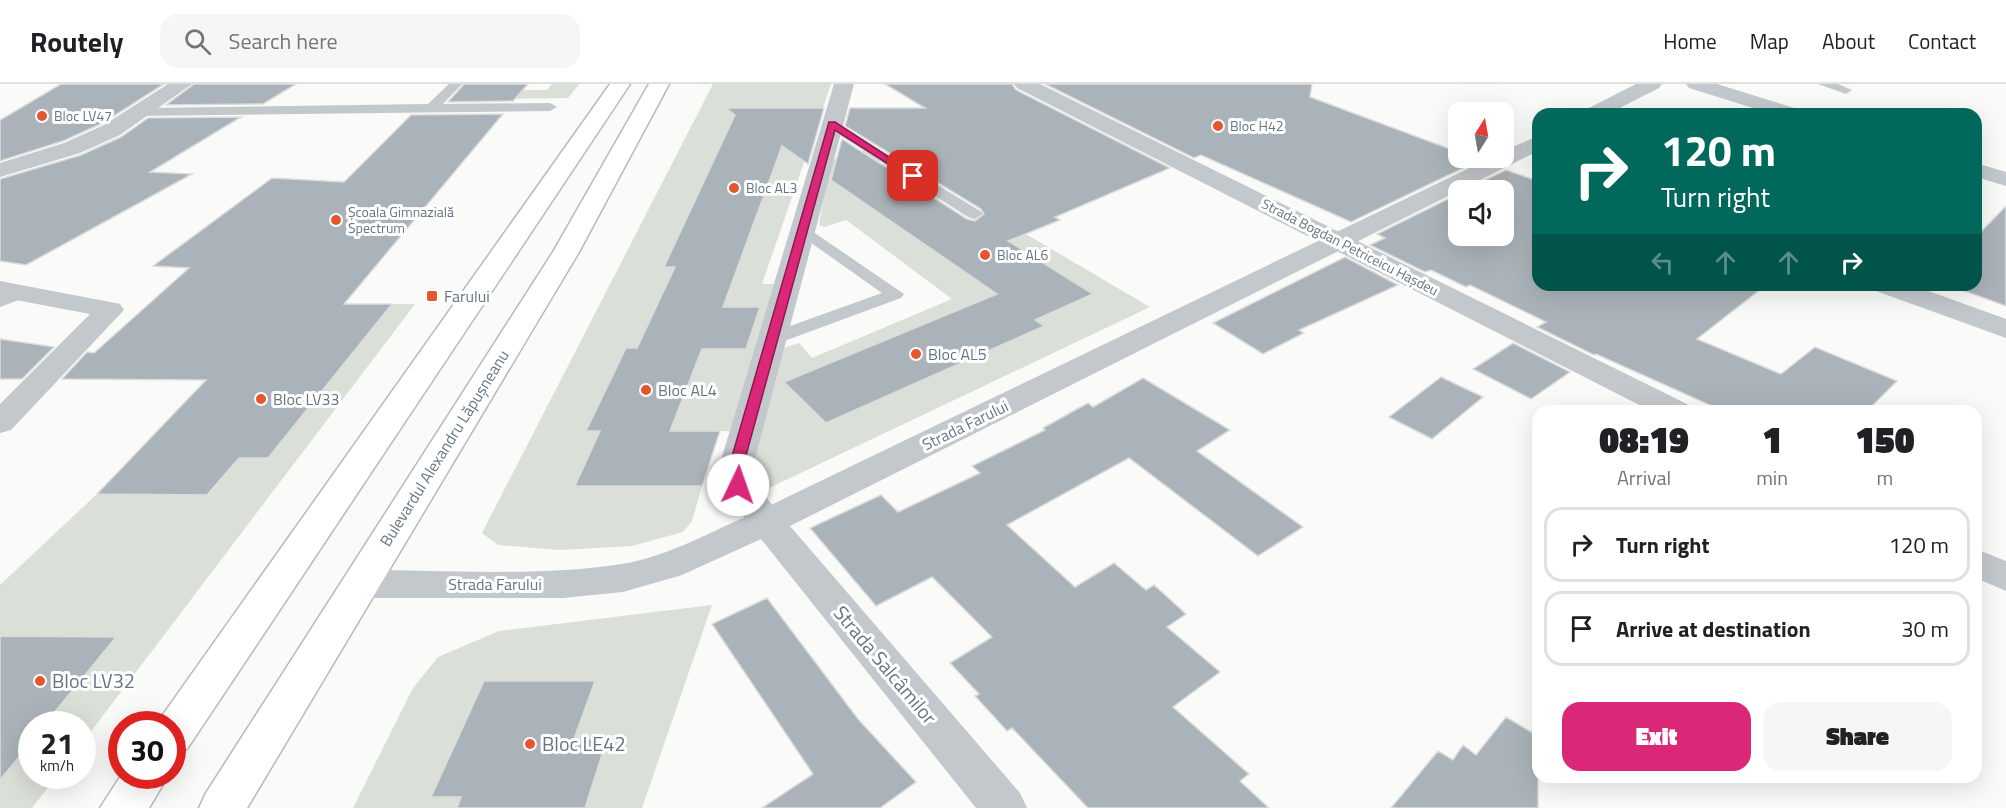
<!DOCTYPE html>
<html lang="en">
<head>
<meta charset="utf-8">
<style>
  :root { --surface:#fff; --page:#f6f6f6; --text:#202124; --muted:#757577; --line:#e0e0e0; --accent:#db2777 }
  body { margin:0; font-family:"Titillium Web",sans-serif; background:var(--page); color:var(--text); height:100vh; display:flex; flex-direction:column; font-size:22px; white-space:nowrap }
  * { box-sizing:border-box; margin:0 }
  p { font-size:20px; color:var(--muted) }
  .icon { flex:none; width:33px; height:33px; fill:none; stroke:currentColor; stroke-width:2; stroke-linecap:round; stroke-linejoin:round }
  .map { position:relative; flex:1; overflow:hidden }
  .side { position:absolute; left:1532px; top:321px; width:450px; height:378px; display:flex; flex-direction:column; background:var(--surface); border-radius:18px; box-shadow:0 6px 24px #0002 }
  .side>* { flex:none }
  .banner { position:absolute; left:1532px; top:24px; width:450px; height:183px; border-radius:18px; box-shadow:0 6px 24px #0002; background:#00695c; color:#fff; overflow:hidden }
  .needle { width:39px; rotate:11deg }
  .controls { position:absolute; left:1448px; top:18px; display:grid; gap:12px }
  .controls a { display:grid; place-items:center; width:66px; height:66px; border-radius:12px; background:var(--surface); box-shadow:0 6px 24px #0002; font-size:30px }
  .speed { position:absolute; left:18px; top:627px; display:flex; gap:12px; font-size:30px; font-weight:700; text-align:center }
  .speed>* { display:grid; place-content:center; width:78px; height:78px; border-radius:50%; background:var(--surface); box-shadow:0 6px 24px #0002; line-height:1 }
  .speed small { font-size:15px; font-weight:400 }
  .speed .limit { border:9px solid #d22; background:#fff; color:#111 }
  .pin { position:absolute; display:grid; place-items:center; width:51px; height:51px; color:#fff; margin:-26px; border-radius:12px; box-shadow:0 3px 9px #0006 }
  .me { position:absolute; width:66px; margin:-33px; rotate:3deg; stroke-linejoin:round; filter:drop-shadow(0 0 4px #0008) }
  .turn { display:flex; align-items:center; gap:21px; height:126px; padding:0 30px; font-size:27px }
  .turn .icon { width:78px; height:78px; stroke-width:2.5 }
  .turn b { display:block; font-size:42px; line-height:51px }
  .lanes { display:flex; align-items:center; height:57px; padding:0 30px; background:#0003; justify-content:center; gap:30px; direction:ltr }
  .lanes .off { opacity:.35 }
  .eta { display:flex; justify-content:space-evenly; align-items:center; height:102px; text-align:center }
  .eta b { font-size:36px; font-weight:800; line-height:42px }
  .button { display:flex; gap:12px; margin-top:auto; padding:12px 30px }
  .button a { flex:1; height:69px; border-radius:18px; background:var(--accent); color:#fff; font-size:24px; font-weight:800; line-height:69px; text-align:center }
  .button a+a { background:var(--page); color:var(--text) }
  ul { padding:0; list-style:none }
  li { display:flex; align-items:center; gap:18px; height:75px; margin:0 12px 9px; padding:0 18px; border:3px solid var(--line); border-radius:18px }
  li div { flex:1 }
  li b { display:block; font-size:22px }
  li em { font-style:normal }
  header { display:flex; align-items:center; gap:36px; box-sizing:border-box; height:84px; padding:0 30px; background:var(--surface); border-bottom:2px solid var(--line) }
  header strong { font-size:28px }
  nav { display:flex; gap:33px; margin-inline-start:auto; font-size:21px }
  .search { width:420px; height:54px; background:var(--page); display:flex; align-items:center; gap:15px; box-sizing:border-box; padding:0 21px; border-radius:18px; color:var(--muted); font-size:22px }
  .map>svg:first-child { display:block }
  .green { fill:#dadfd7 }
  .building { fill:#aab3b9; stroke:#dcdcda; stroke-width:1.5 }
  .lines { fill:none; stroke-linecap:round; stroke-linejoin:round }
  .primary-casing { stroke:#b5babe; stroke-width:3 }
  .service { fill:#c3c8cc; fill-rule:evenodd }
  .minor { fill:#c3c8cc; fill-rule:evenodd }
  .tertiary { fill:#c3c8cc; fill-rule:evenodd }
  .primary { fill:#fff; fill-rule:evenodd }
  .route { fill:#db2777; stroke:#8e194d; stroke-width:1.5 }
  .poi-dot { fill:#e4572e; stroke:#fff; stroke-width:2 }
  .labels { text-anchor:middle; stroke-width:6; stroke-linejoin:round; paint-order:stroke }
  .far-poi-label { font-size:14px; fill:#657683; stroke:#fff; text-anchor:start }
  .far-street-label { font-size:14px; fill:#657683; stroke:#fff }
  .poi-label { font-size:16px; fill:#657683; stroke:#fff; text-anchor:start }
  .street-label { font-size:16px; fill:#657683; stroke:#fff }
  .near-street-label { font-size:20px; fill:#657683; stroke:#fff }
  .near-poi-label { font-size:20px; fill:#657683; stroke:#fff; text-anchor:start }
</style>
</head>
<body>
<header>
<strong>Routely</strong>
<div class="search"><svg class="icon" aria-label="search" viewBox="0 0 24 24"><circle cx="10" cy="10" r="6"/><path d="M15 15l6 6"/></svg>Search here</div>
<nav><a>Home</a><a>Map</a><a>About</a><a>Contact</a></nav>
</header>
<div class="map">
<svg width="2006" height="724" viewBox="0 0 2006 724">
  <rect width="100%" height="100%" fill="#fafaf8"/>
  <path class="green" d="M552,0H579L568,14L496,15L504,6H547Z
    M713,0H831L762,200H774L730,347H670L702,265H746L760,223L637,264L626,265L586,346L600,347L575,402H702L692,437L683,448L632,462L560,466L498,461L482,449Z
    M864,66L881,77L829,95L997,210L784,298L826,339L1043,242L1035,236L1092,211L969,132L985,126L1150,223L769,404L752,383L783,264L799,259L812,274L952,215L846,136L824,143L819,141L830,76Z
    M392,220H415L83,658L82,640H45L115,553L0,552V501L97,410L208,411L239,374H268Z
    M712,521L642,724H585L607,656L574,655L595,597H484L431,712L461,713L457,724H353L413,604L438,573L499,547Z
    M31,657L32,692H57L32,724H0V696Z"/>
  <path class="building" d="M61,0H164L103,39L63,57L0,77V36Z
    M194,0H296L263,20L166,21Z
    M464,0H528L513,17L448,18Z
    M885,0H1012L1016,6L1170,84L1055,133L1060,136L1008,157L1093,210L1035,236L1044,242L826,339L784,298L997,210L831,96L842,55L967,135L975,137L984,130L981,125L845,42L850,24H925Z
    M1045,0H1312L1310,13L1458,68V74L1480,76L1351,138L1201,71L1194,74Z
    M726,24H824L808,80L782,62L723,223H760L746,265H702L670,347H720L702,402H575L600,347H586L626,264H637L675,183H664L735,31Z
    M503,30L344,220H392L268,374H239L207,411L97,410L206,296L62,295L87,268L94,269L189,184L153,182L272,94L344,98L411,31Z
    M241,33L150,88L192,90L26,181L0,177V95L81,71L121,53L148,34Z
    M1506,86L1538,97V201H1766L1697,255L1781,290L1815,263L1897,297L1867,327H1723L1596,270L1594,271L1537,243L1546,238L1470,201L1466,203L1431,186L1425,188L1370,161L1385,154L1377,150L1458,110V152H1503V106H1464Z
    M2006,122V222L1948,201H1976V153Z
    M1345,173L1398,201L1299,246L1304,249L1263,270L1213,239Z
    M0,255L54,263L22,295H0Z
    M1513,259L1570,288L1531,315L1473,285Z
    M1441,293L1483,313L1432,355L1389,333Z
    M1143,294L1230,346L1197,367L1303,443L1258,472L1129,374L1007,441L1075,503L1114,479L1146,506L1154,501L1186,530L1167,543L1220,588L1173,623L1249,690L1240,697L1269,724H1088L1012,644L1007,647L975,612L979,610L950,579L992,553L932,493L876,522L810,444L881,411L898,428L980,389L972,382L1045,346L1043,344L1088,319L1093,323Z
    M767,514L858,635L916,698L880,724H762L813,690L712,540Z
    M0,552L116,553L45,640H32V657L0,696Z
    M484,597H595L574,655H607L585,724H457L461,713H431Z
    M1506,633L1538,652V724H1391L1438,667L1453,676L1463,661L1476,671Z"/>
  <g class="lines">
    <defs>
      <path id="primary" d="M610,0H630L187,665L172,670V640L157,639Z
        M649,0H669L579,168L247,724H199L206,709L553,168Z
        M122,690V692H168L149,724H100Z"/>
    </defs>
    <use href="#primary" class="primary-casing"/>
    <path class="service" d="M449,0H462L443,20L550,19L557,23L550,27L140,32L133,28L140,24L428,20Z
      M1818,0H1838L1852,6L1846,10Z
      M832,36L980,127L982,130L974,135L968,133L827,43V37Z
      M803,141L904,210L901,214L779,259H765L763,255L765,251L882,209L797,149L795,146L797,143Z
      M21,204L30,209L27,213L0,223V212Z"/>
    <path class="minor" d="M168,0H192L120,51L80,69L0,93V79L64,59L104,41Z
      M834,0H854L752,386L755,398L785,438L780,447L767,450L754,447L721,401L718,386Z
      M1014,0H1040L1687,320L1692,327H1651L1017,4Z
      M1686,0H1717L1801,26L1804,30H1772L1689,4Z
      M1976,79L2006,88V102L1976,93Z
      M0,197L110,218L120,220L124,226L11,346L0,349V320L90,230L0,213Z
      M1872,201H1912L2006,235V254L1876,207Z
      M1976,465L2006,477V507L1976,494Z"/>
    <path class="tertiary" d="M1636,0H1662L1659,4L1608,30H1582L1585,26Z
      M1538,52V67L790,442L1020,709L1027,724H976L761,455L682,491L623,508L563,514H360L347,510L341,500L347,490L360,486C444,486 539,493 622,480C667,473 712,447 754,429L1490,74H1503V67Z"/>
    <use href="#primary" class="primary"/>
  </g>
  <path class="route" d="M829,38H835L918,92L910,94L835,46L742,386L745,401L738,405L731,401L728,386Z"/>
  <g class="poi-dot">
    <circle cx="42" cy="32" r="6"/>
    <circle cx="1218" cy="42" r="6"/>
    <circle cx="734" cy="104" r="6"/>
    <circle cx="336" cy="136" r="6"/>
    <circle cx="985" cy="171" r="6"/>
    <rect x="426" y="206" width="12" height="12" rx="3"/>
    <circle cx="916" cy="270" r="6"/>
    <circle cx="646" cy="306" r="6"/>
    <circle cx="261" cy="315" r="6"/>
    <circle cx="40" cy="597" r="6"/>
    <circle cx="530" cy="660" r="6"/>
  </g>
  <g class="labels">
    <g class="far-poi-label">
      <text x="54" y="37">Bloc LV47</text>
      <text x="1230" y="47">Bloc H42</text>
      <text x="746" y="109">Bloc AL3</text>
      <text x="348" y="133">Școala Gimnazială<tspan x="348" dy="16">Spectrum</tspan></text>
      <text x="997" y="176">Bloc AL6</text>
    </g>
    <g class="far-street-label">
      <text transform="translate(1350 163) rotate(27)" y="5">Strada Bogdan Petriceicu Hașdeu</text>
    </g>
    <g class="poi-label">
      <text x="444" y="218">Farului</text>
      <text x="928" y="276">Bloc AL5</text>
      <text x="658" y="312">Bloc AL4</text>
      <text x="273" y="321">Bloc LV33</text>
    </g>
    <g class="street-label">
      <text transform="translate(965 341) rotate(-26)" y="6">Strada Farului</text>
      <text transform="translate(444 364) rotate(-58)" y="6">Bulevardul Alexandru Lăpușneanu</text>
      <text x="495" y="506">Strada Farului</text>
    </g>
    <g class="near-street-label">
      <text transform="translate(885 581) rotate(50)" y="7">Strada Salcâmilor</text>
    </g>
    <g class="near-poi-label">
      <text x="52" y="604">Bloc LV32</text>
      <text x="542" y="667">Bloc LE42</text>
    </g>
  </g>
</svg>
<div class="controls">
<a><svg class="needle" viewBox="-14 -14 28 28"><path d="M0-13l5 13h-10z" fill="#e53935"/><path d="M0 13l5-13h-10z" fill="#757577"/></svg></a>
<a><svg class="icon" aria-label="sound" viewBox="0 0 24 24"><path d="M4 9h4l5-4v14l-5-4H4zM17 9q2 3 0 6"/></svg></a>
</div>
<div class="speed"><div>21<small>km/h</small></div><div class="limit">30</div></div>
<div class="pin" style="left:913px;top:92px;background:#d93025"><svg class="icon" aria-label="arrive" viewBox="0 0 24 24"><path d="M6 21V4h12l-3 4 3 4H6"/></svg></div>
<svg class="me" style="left:738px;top:401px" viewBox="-20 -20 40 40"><circle r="19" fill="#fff"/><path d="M0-13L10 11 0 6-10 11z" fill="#db2777"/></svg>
<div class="banner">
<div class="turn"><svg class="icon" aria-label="right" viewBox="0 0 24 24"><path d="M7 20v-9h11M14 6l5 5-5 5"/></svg><div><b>120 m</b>Turn right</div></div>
<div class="lanes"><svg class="icon off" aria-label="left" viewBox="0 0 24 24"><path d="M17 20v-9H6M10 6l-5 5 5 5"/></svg><svg class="icon off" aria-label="ahead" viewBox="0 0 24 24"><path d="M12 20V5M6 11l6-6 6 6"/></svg><svg class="icon off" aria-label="ahead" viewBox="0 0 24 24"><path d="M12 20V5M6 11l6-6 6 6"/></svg><svg class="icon" aria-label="right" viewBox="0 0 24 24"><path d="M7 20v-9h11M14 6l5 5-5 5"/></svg></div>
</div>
<section class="side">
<div class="eta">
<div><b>08:19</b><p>Arrival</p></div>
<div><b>1</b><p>min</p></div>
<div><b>150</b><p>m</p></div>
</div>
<ul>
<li><svg class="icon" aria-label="right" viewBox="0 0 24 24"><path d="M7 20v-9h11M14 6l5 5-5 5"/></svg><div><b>Turn right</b></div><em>120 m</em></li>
<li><svg class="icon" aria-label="arrive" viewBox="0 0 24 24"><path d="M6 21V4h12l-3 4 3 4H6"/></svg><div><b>Arrive at destination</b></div><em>30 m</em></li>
</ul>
<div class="button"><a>Exit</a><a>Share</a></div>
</section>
</div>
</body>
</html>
